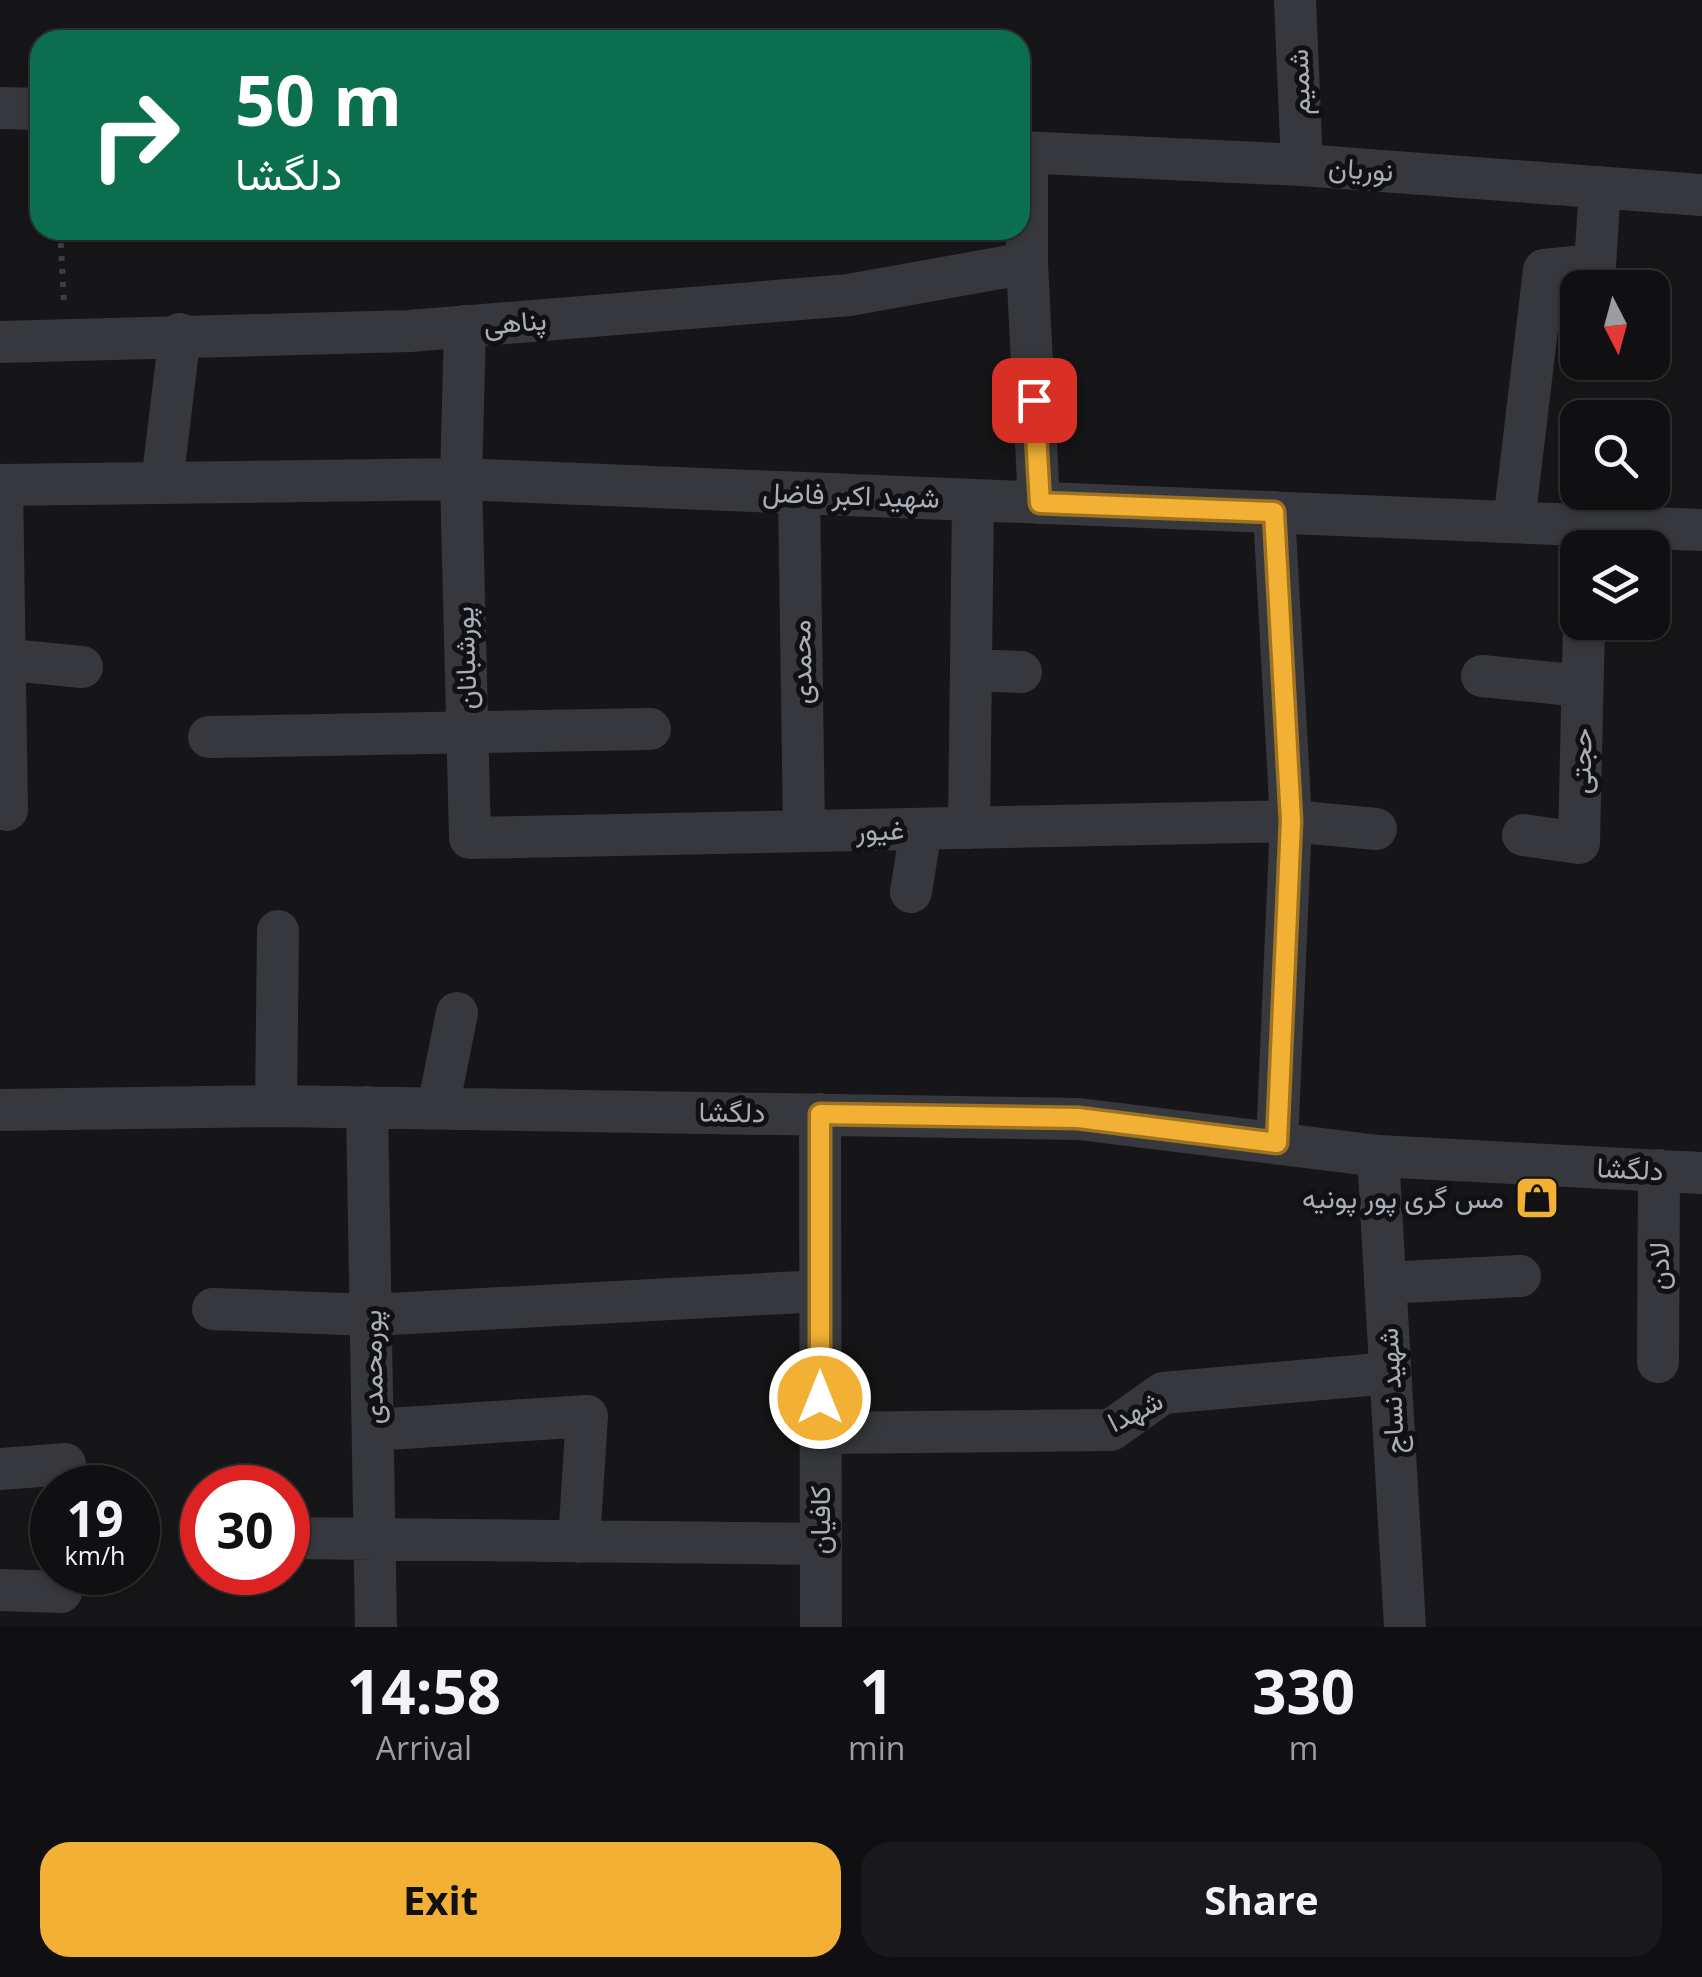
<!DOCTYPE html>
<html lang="en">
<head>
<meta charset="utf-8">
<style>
  :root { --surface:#101012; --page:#19191b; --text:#f1f3f6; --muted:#9c9d9f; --line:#303032; --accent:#f2b134 }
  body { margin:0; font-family:"Open Sans",Vazirmatn,sans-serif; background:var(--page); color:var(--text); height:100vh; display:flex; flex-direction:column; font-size:38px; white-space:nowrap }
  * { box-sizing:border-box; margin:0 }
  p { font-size:32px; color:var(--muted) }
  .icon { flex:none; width:55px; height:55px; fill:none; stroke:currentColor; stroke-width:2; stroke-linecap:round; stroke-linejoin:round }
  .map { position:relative; height:1627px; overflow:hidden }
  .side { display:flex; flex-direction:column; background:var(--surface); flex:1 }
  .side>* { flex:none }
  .hud { position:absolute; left:30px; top:30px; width:1000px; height:210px; border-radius:30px; box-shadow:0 2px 8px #0004,0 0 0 2px var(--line); background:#0b6e4f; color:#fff; overflow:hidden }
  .needle { width:65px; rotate:174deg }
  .buttons { position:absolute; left:1560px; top:270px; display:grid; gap:20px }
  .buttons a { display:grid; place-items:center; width:110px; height:110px; border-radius:20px; background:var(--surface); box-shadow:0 2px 8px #0004,0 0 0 2px var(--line); font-size:50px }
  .speed { position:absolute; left:30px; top:1465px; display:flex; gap:20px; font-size:50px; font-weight:700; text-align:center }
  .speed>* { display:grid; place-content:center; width:130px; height:130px; border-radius:50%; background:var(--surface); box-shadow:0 2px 8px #0004,0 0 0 2px var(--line); line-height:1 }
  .speed small { font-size:25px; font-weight:400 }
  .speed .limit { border:15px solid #d22; background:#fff; color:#111 }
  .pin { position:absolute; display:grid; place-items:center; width:85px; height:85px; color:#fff; margin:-42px; border-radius:20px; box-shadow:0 5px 15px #0006 }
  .me { position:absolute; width:110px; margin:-55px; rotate:0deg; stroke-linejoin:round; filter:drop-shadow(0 0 8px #0008) }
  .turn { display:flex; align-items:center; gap:35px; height:210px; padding:0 40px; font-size:45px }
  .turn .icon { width:130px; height:130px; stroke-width:2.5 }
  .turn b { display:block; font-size:70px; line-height:85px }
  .eta { display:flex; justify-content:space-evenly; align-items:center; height:170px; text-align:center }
  .eta b { font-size:60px; font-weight:700; line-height:70px }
  .button { display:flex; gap:20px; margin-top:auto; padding:20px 40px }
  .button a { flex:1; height:115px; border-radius:30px; background:var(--accent); color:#111; font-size:40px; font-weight:700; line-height:115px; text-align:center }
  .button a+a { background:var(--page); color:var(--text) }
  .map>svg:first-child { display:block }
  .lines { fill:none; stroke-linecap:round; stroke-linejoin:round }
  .path { stroke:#3d3f44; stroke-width:6; stroke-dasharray:5 8; stroke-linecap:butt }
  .minor { stroke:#37383d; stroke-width:42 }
  .route-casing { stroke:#9d7322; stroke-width:25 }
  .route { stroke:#f2b134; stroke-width:18 }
  .labels { text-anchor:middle; stroke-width:10; stroke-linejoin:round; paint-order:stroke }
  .street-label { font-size:28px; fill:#a8adb8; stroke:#111113 }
  .poi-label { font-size:28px; fill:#a8adb8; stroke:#111113; text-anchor:end }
</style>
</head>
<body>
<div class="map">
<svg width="1702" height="1627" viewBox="0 0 1702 1627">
  <rect width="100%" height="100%" fill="#161618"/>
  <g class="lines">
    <path class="path" d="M60,230L64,303"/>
    <path class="minor" d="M1295,0L1302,165
      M0,108L40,109
      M1020,152L1302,165L1702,195
      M1027,152V263L1039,503
      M465,326L461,479L470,838L1291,821L1376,829
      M0,342L410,331L849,295L1027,263
      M162,483L180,334
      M0,485L461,479L1702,530
      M2,485L7,810
      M799,493L804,831
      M1274,512L1291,821L1277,1143
      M1514,522L1544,270L1595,265L1600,187
      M0,659L82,667
      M971,670L1021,672
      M1482,676L1582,686
      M209,737L650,729
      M969,828L973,500
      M1523,835L1579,843L1584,622
      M911,892L921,829
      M276,1106L278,931
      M367,1107L376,1627
      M438,1108L457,1013
      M0,1110L276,1106L1079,1119L1378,1156L1702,1173
      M820,1114L821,1627
      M1378,1156L1405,1627
      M1385,1283L1520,1276
      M213,1309L371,1315L820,1291
      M1658,1362L1659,1170
      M373,1430L587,1416L579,1542
      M820,1433L1111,1430L1163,1393L1390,1373
      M0,1469L65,1464
      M288,1538L820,1544
      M0,1590L61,1592"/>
  </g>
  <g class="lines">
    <defs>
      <path id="route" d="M820,1398V1114L1078,1118L1277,1143L1291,821L1274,512L1040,503L1034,400"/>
    </defs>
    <use href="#route" class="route-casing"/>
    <use href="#route" class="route"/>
  </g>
  <defs>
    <symbol id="shop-square" viewBox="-11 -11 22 22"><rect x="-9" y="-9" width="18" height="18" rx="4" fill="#f2b134" stroke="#111113"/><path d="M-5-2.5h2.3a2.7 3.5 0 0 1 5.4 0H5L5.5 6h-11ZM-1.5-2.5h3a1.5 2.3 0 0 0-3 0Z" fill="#111"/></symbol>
  </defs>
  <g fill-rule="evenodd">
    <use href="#shop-square" x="1512" y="1173" width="50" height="50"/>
  </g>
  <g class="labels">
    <g class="street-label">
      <text transform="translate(1299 82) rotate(-92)" y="10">شمیم</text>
      <text transform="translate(1361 169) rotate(4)" y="10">نوریان</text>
      <text transform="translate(515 322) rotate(-5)" y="10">پناهی</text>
      <text transform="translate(851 495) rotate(2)" y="10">شهید اکبر فاضل</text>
      <text transform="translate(465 658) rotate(-92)" y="10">پورشبانان</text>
      <text transform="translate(801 662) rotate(-91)" y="10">محمدی</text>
      <text transform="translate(1581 761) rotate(-89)" y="10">حجتی</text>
      <text transform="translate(880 830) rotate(-1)" y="10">غیور</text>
      <text transform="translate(732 1112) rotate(1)" y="10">دلگشا</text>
      <text transform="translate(1630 1169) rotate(3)" y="10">دلگشا</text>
      <text transform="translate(1659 1266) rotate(-90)" y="10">لادن</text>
      <text transform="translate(372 1367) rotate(-91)" y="10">پورمحمدی</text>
      <text transform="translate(1391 1391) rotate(-93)" y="10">شهید نساج</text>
      <text transform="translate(1135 1411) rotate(-27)" y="10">شهدا</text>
      <text transform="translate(820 1520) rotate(-90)" y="10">کافیان</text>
    </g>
    <g class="poi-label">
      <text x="1504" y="1208">مس گری پور پونیه</text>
    </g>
  </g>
</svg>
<div class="buttons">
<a><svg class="needle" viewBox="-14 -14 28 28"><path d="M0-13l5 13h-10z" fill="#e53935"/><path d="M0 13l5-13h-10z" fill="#9c9d9f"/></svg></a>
<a><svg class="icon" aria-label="search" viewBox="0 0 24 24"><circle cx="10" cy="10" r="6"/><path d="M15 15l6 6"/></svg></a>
<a><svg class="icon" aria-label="layers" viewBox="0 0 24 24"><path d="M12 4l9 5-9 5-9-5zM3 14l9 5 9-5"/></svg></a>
</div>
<div class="speed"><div>19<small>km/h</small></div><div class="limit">30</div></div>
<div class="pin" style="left:1034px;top:400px;background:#d93025"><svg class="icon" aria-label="arrive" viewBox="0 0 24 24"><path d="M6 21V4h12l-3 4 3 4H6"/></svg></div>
<svg class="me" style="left:820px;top:1398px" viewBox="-20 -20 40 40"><circle r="17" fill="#f2b134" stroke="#fff" stroke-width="3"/><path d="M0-11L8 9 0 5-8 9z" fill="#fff"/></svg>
<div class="hud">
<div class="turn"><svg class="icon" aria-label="right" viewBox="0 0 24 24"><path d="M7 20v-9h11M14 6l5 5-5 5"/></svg><div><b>50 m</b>دلگشا</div></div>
</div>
</div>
<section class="side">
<div class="eta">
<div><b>14:58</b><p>Arrival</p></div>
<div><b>1</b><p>min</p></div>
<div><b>330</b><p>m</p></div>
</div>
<div class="button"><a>Exit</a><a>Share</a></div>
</section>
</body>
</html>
